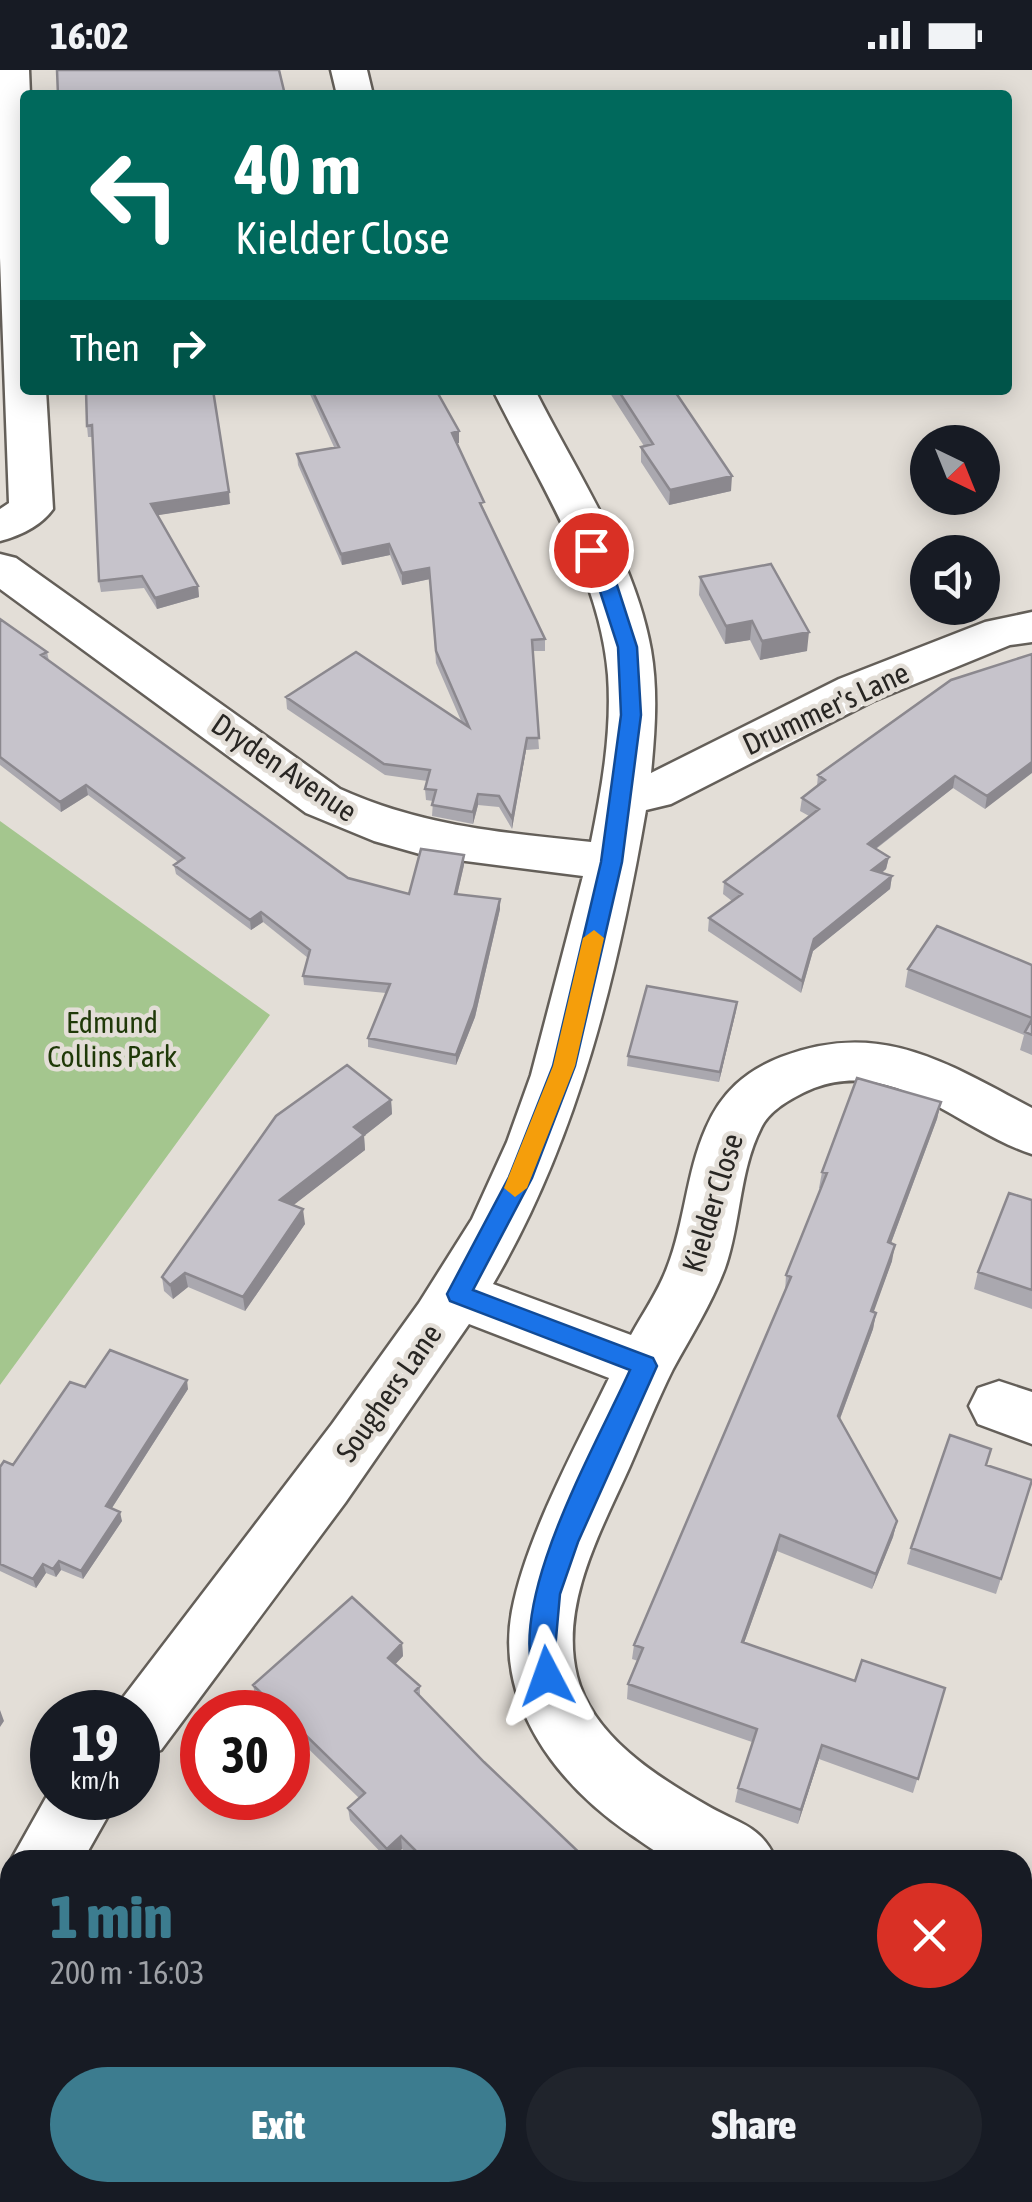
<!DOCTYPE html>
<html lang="en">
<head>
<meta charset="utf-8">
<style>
  :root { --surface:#171b24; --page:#20242c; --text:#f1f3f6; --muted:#9ea1a6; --accent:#3c7c8f }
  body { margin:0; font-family:"Asap Condensed",sans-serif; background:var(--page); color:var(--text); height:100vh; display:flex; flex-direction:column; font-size:38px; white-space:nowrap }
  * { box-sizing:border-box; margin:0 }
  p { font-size:32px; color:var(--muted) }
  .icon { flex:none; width:55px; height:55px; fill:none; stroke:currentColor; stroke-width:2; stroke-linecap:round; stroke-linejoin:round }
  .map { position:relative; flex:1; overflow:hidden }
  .panel { position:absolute; left:0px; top:1780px; width:1032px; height:352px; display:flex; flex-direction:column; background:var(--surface); border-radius:30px 30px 0 0; box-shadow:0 5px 25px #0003 }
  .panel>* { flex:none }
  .guide { position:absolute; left:20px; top:20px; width:992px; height:305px; border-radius:10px; box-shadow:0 5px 25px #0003; background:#00695c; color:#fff; overflow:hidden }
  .needle { width:65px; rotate:137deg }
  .buttons { position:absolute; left:910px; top:355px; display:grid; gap:20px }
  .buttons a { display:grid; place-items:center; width:90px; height:90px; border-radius:50%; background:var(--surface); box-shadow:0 5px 25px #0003; font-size:50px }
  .speed { position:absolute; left:30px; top:1620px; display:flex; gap:20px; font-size:50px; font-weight:700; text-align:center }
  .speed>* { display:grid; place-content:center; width:130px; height:130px; border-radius:50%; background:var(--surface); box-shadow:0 5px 25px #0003; line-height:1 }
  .speed small { font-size:25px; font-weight:400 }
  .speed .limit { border:15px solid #d22; background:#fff; color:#111 }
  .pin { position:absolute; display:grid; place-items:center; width:85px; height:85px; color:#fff; margin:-42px; border:5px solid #fff; border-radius:50%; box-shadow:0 2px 10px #0007 }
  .me { position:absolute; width:110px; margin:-55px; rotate:356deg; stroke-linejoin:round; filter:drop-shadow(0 0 8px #0008) }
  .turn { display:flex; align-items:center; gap:35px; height:210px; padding:0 50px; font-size:45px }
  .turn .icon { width:130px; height:130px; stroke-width:2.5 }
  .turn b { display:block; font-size:70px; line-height:85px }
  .then { display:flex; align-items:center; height:95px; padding:0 50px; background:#0003; gap:20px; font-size:38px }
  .round { display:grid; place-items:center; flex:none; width:105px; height:105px; border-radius:52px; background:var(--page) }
  .summary { display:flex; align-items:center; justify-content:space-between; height:170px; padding:0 50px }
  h1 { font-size:60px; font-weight:800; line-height:75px; color:var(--accent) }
  .action { display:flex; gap:20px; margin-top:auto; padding:20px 50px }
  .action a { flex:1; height:115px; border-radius:60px; background:var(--accent); color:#fff; font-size:40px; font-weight:800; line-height:115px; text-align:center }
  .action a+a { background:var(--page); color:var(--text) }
  .status { display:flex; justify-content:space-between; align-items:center; height:70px; padding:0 50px; background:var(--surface); direction:ltr }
  .status svg { height:28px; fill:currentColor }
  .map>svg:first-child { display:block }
  .green { fill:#a4c68e }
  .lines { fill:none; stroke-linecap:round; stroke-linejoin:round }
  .lane-casing { stroke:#645f59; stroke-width:6 }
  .street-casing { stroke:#645f59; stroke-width:5 }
  .lane { fill:#fff; fill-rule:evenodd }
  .street { fill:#fff; fill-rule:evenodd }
  .wall { fill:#aaa8af }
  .shaded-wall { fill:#8b888e }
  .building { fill:#c6c3cb; stroke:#8b888e; stroke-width:2.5 }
  .route { fill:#1a73e8; stroke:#114b97; stroke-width:2.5 }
  .slow { fill:#f59e0b }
  .labels { text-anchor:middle; stroke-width:9; stroke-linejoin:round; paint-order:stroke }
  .street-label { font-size:30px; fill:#282623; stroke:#e3ded7 }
  .park-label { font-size:30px; fill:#1f3908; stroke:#e3ded7 }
</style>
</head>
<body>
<div class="status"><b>16:02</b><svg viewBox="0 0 49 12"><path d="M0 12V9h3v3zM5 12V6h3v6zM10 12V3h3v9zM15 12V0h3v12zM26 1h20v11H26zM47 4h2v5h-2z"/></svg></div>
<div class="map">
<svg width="1032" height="2132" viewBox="0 0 1032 2132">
  <rect width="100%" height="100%" fill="#e3ded7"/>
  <path class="green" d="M0,751L270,945L0,1315Z
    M507,2123L516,2132H142L135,2123Z"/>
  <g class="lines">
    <defs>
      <path id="lane" d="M0,2012L10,2017V2069L0,2064Z
        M49,2122H96L100,2132H53Z"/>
      <path id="street" d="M0,0H29L30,25H25V320H46L53,439C41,456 19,466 0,471V439L9,433L0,188Z
        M331,0H367L373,25H337Z
        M493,320H535C576,402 635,488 651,580C658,621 655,662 651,703L839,609L985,552L1032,542V572L1010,575L873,631L671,734L646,740C618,903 578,1069 493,1214L631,1265C643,1243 658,1222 667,1198C685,1153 686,1103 706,1058C721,1023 745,1001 781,987C881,949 946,993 1032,1038V1084C960,1061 896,987 814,1018C795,1026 770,1039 761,1058C739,1101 741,1153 725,1198C712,1233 691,1266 673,1299C657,1331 644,1364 630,1396C602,1459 559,1534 577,1606C592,1666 657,1707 708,1736C739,1754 761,1755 776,1790C744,1790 708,1795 677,1790C661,1788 643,1772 630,1764C557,1714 495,1634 512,1541C526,1467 576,1376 609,1308L469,1254L345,1433L161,1680L138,1688V1642H112L332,1354L419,1233L472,1149L507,1072L531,1005L583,806L427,786L374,771L306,743L0,519V484L16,488L340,719C421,756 504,763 591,772C602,718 612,661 608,605C600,504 537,409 493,320Z
        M999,1311L1032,1322V1374L978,1354L969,1336L978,1318Z
        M52,1717V1728H118L83,1790H11Z
        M10,1811V1892L0,1896V1815Z"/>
    </defs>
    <use href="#lane" class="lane-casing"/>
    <use href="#street" class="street-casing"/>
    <use href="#lane" class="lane"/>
    <use href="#street" class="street"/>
  </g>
  <path class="wall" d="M86,320L230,434L157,445L198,516L199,527L157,539L144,518L101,522L99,511L93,367H88L87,356Z
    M308,320H436L459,361V373H457L484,442L545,569V581H532L539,679L526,680L512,759L499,737L478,735L473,754L432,746L433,731L426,730L425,719L427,711L385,705L287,639L286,627L462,653L436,593L430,509L402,515L390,485L342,495L298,395L297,384L334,377Z
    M608,320H674L731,421L669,435L641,392V377L644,376Z
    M700,507L807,581L760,590L750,570L725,574L699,525Z
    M0,549L47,582L49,591L348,808L409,824L464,795L457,825L500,829V839L475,947L456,995L368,977V968L386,923L304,915L303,906L308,888L263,852L251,860L176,804L174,795L178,792L88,725L61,742L0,695Z
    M1032,584L985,739L953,718L876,779L889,787L886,799L882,803L892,806L890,819L813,881L801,923L708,861L709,848L732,831L723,824L724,812L809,746L800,741L802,728L817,716L818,705Z
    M1032,895V985L1020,980L1024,965L905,917L908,899Z
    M737,932L719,1012L627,996L628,986Z
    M391,1030L392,1044L364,1066L365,1080L293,1135L305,1154L245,1241L188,1217L173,1229L164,1221L162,1207Z
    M941,1032L937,1049L891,1173L892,1191L873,1242L876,1243L873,1259L840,1349L897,1451L893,1467L872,1519L777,1481L744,1573L855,1611L945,1618L913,1723L819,1689L798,1754L735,1732L738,1718L752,1672L627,1629L628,1614L638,1591L632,1589L634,1575L785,1222L786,1205L821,1119L819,1118L822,1102Z
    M1032,1130V1239L974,1219L978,1202Z
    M85,1317L188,1319L112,1438L122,1451L83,1509L61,1500L56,1507L46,1503L36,1518L0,1501V1397L13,1395Z
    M986,1395L1032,1412L996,1524L907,1494L911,1478Z
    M402,1573L403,1586L395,1594L420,1616V1626L484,1692L587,1790H413L402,1779L390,1790H388L350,1750L348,1738L359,1728L288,1659V1642H270L256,1629L253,1615Z
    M1032,1819V2132H942L944,2122H1022V1856Z
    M673,2122H759L769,2132H682Z"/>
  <path class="shaded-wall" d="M459,361V373L452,374V363Z
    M732,406L731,421L669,435L670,420Z
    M229,422L230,434L153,446L151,434Z
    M389,474L390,485L342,495L341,484Z
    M429,498L430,509L402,515V503Z
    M198,516L199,527L157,539L155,528Z
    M752,551L750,570L725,574L726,556Z
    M809,562L807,581L760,590L762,571Z
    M527,668L526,680L512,759V748Z
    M1032,692V703L985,739L987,726Z
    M955,706L953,718L866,786L868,774Z
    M86,715L88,725L61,742L60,732Z
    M478,724V735L473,754V742Z
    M464,785V795L455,834V824Z
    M889,787L886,799L870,812L872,800Z
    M892,806L890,819L813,881L801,923L802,911L814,869Z
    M500,829V839L475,947L456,995V985Z
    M261,842L263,852L251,860L250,850Z
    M737,932L736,941L719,1012L720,1002Z
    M391,1030L392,1044L364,1066L365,1080L282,1144L280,1130L354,1057Z
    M941,1032L937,1049L885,1189L888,1172Z
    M303,1139L305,1154L245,1241L243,1227Z
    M895,1175L892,1191L868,1258L871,1241Z
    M185,1203L188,1217L173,1229L170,1215Z
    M876,1243L873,1259L835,1362L838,1346Z
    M187,1310L188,1319L108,1444L106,1436Z
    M120,1442L122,1451L83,1509L81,1501Z
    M897,1451L893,1467L872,1519L876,1504Z
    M780,1465L777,1481L739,1587L742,1572Z
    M59,1491L61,1500L56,1507L53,1499Z
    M43,1494L46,1503L36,1518L33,1509Z
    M402,1573L403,1586L389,1601L388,1588Z
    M0,1640L4,1651L0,1657Z
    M822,1675L819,1689L798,1754L801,1740Z
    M401,1766L402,1779L388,1790L387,1779Z"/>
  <path class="building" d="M57,0H279L285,25H58Z
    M86,320H213L229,422L151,434L198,516L155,528L142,506L99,511L92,355L87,356Z
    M312,320H436L459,361L452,363L484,432L480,433L545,569L532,570L539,668H527L512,748L499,726L478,724L473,742L432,735L436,720L425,719L430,700L384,694L286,627L356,582L469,657L436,581L429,498L402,503L389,474L341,484L297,384L339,377Z
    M618,320H674L732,406L670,420L641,377L653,374Z
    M771,494L809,562L762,571L752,551L726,556L700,507Z
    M0,549L47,582L41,585L348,808L409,824L421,779L464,785L455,824L500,829L474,937L456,985L368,968L390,914L303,906L310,880L261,842L250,850L174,795L184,788L86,715L60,732L0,687Z
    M1032,584V692L987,726L955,706L868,774L889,787L872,800L892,806L814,869L802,911L709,848L742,824L724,812L819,739L802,728L825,710L818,705L951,610Z
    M937,856L1032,895V948L908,899Z
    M647,916L737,932L720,1002L628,986Z
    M1032,949V965L1025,962Z
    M347,995L391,1030L354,1057L364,1065L280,1130L303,1139L243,1227L185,1203L170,1215L162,1207L276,1046Z
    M857,1008L941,1032L888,1172L895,1175L871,1241L876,1243L838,1346L897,1451L876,1504L780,1465L742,1572L855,1611L862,1590L945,1618L918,1709L822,1675L801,1740L738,1718L757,1659L628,1614L643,1578L634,1575L791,1207L786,1205L827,1103L822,1102Z
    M1009,1123L1032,1130V1220L978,1202Z
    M110,1280L187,1310L106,1436L120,1442L81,1501L59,1491L53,1499L43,1494L33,1509L0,1494V1397L4,1391L13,1395L70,1312L85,1317Z
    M950,1365L991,1379L986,1395L1032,1410L1001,1509L911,1478Z
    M352,1527L402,1573L388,1588L420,1616L415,1621L484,1692L587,1790H425L401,1766L387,1779L348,1738L365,1723L288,1648V1642H281L253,1615Z
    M1032,1828V2132H944L947,2122H1022V1865Z
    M0,2075L10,2088V2122H37L44,2132H0Z
    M684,2122H759L769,2132H693Z"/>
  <path class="route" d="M591,474L600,480L617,515L637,577L641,645L622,792L575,996L532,1108L473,1220L653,1288L657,1296L578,1472L560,1524L555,1580L560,1606L556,1615L547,1619L537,1615C502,1536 596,1376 630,1300L450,1231L447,1224L509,1107L553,996L601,792L621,645L618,577L598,515L582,480Z"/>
  <path class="slow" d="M594,860L604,868L575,996L527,1118L515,1127L504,1118L553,996L583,868Z"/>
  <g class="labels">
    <g class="street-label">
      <text transform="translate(826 639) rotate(-25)" y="10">Drummer's Lane</text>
      <text transform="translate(284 698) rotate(34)" y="10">Dryden Avenue</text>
      <text transform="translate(713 1133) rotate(-73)" y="10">Kielder Close</text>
      <text transform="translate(389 1323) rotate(-55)" y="10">Soughers Lane</text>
    </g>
    <g class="park-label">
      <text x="112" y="963">Edmund<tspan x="112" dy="34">Collins Park</tspan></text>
    </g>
  </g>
</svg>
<div class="buttons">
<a><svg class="needle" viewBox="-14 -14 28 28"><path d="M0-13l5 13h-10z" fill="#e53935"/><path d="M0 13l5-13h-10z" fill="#9ea1a6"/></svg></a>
<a><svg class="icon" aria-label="sound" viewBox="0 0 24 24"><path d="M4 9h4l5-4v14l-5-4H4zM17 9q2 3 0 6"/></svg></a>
</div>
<div class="speed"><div>19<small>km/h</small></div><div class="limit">30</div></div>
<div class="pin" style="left:591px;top:480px;background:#d93025"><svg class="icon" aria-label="arrive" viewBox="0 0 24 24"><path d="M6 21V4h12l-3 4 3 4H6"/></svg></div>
<svg class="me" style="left:547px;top:1606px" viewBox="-20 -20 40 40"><path d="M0-17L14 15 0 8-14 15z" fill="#1a73e8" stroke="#fff" stroke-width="4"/></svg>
<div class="guide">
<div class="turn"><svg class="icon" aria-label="left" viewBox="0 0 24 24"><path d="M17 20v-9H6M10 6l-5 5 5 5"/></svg><div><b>40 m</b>Kielder Close</div></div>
<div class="then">Then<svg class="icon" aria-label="right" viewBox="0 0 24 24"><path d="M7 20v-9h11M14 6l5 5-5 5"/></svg></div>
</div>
<section class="panel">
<div class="summary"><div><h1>1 min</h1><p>200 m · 16:03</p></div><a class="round" style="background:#d93025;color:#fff"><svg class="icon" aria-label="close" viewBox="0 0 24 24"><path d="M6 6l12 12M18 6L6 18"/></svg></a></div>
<div class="action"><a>Exit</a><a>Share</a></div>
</section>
</div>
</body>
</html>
